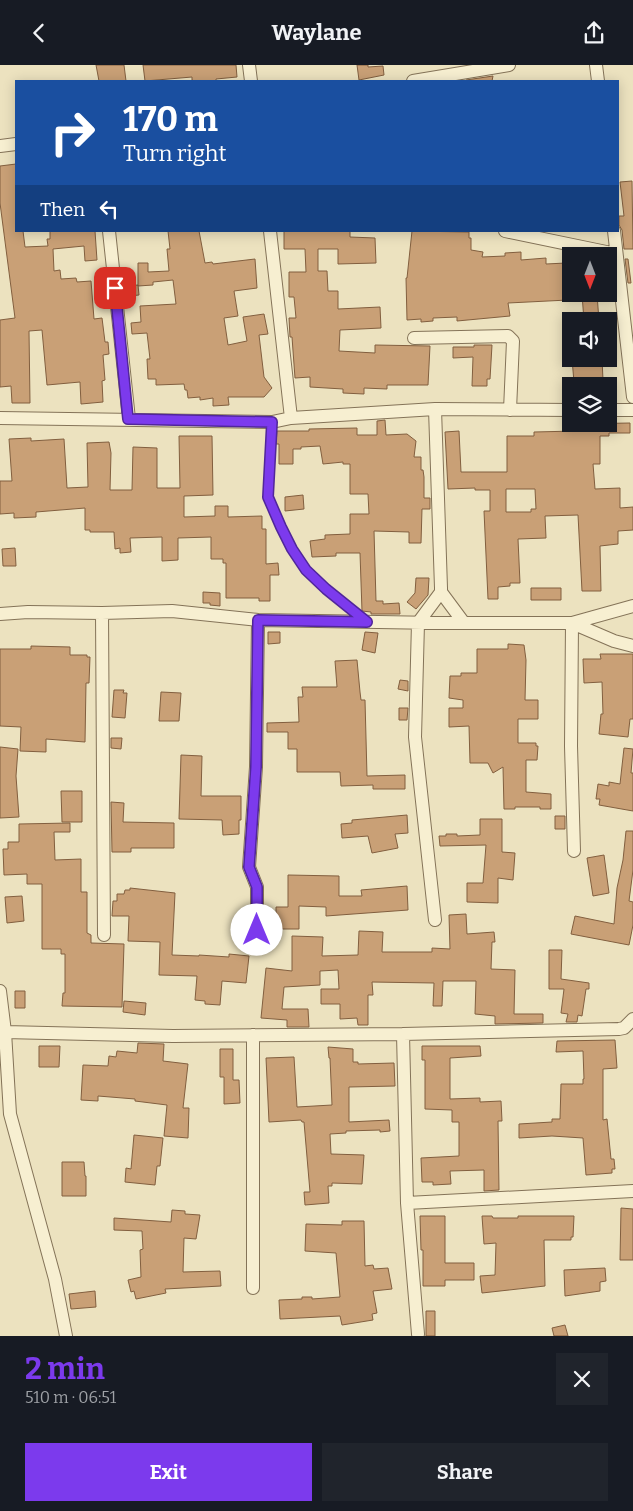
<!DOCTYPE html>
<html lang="en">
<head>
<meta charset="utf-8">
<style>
  :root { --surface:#171b24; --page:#20242c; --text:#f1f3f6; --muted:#9ea1a6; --accent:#7c3aed }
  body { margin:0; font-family:Bitter,serif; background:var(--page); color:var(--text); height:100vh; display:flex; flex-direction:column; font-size:19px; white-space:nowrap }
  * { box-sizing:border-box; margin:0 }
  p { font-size:16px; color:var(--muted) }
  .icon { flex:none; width:28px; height:28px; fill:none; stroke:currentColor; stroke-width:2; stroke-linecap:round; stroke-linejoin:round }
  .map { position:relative; height:1271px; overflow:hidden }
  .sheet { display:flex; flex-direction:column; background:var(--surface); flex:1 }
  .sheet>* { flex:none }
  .hud { position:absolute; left:15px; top:15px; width:604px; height:152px; border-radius:0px; box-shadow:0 2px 12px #0003; background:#1a4fa0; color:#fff; overflow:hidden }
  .needle { width:32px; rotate:180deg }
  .buttons { position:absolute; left:562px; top:182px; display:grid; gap:10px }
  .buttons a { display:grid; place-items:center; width:55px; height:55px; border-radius:0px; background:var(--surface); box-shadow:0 2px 12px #0003; font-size:25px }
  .pin { position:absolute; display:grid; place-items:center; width:42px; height:42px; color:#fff; margin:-21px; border-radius:10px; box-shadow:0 2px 8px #0006 }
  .me { position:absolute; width:55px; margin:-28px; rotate:0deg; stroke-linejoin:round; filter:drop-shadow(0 0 4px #0008) }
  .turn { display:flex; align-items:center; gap:18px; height:105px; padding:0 25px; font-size:22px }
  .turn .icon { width:65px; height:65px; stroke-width:2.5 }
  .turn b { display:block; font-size:35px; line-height:42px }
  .then { display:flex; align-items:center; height:48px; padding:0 25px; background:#0003; gap:10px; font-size:19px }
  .round { display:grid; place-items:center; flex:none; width:52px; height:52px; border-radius:0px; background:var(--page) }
  .headline { display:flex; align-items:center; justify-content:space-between; height:85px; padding:0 25px }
  h1 { font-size:30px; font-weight:700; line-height:38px; color:var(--accent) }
  .primary-button { display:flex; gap:10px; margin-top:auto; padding:10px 25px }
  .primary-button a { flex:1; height:58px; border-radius:0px; background:var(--accent); color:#fff; font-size:20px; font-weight:700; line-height:58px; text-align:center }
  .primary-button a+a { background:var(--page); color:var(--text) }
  header { display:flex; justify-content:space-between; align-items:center; height:65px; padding:0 25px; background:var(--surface); font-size:22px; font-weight:700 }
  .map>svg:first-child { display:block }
  .building { fill:#c9a076; stroke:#825f3f; fill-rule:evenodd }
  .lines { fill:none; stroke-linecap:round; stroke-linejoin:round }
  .service-casing { stroke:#847358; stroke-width:8 }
  .minor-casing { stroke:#847358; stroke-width:14 }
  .service { stroke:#f7efd1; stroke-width:6 }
  .minor { stroke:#f7efd1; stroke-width:12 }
  .route-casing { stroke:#51269a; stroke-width:12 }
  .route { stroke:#7c3aed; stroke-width:9 }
</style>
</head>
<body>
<header><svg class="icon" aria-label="back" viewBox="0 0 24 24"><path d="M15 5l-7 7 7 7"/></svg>Waylane<svg class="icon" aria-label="share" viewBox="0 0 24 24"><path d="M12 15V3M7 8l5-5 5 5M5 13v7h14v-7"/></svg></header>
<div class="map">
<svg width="633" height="1271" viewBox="0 0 633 1271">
  <rect width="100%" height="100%" fill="#ece2bf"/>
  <path class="building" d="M96,0H124L126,16H99Z
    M143,0H236L237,12L216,14V16H194L192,15V12L145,16Z
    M357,0H368V2L383,1L384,10L359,15Z
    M493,11L492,16H466V15Z
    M16,99V166H23L25,182L48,181L47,174H50V166H95L97,195L85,196L84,181L53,184L54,206L60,205L61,214L76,213L77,217L91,216L94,254L102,253L105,277H108L109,289L103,290L105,315L102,316L103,337L81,339L80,317L47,320L42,265L29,266L30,338H12L11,321L0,322V255L15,253L0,138V101Z
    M632,116L633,184H624L622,165L619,160V151H624L620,117Z
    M168,166H199L205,198L212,197L213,199L255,194L257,223L234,226L238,251L224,253L228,280L247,276L243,252L264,249L268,269L259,270L264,312L272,323L264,332H228L229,340L213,341V333L200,335V332L188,333L187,325H185L184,319L156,320V314H148L147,294H150L147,268L132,269L131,258L141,257L140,241L176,239L173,215L153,217V220L138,221V198H148V207L169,206L167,184H170Z
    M284,166H350V172L375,173L376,198L338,199V184H318V206H327L328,226H338V244L380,242L381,263L340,265L339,286L375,288V280L430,281L428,320H387V324L364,323V329L343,328V324L310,322V312L295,313L292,272H290L289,253H296L294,232H289V207H306L305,184H284Z
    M412,166L469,167V173H471V185L483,187L482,192L505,191V188L521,187V195L546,193V199L566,198L568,235L508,238L510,251L457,256V252L433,253V256L421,257V254L407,255L406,213H407Z
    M625,194H628L631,218H628Z
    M138,220L139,230L129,231L128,221Z
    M582,229H597L599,256H584Z
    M474,280H492L490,314H487V321H472L473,292L453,293V282H474Z
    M572,294H602L603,315L574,317Z
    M385,355L386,370L407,369L416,376L414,392H421V405H423L424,412V433H430V444H422L421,478H409V467L374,466L376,536H383V539L399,538L400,549H371V547L362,546L360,488H336V491L312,492L310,476L325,474V470L350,469V449H369L368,429H350V399H343V397L323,399L320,381L301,382V384H293V399H279V379H276L277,366H309V364L357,363V370H377V356Z
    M630,358V368H609V371H600V399H593L595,424L620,423V443L633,442V465L618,466V479L600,481L601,526H582L578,450L545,451L546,473L518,474L520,518H510V521L498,522V534H488L484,446H490V425H475V423L448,424L445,367L459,366L461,407H507V371H534V367L576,366L575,359ZM506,424H535L536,444H531V447H506Z
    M179,371H212L213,430L184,431V452L215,451V441H228V452L262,451V464H266V499L278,498L279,510H270V536H259V533H226V498H223V494H211V472L178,473V495L162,496V472L130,473L131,487L120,488V483L115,484L114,467H90V465H85V443L36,447V452L14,453V448L0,449V416H12L9,374L31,373V376L64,374L67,423L88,422L87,378L109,377L111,388L110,425H132L133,382L157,383V423H180Z
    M303,430L304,444L285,446V432Z
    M15,483L16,501H3L2,484Z
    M416,513H429L428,530L416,544L407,537L415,528Z
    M531,523H561V535H531Z
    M203,527L220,528V541L210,540V538H203Z
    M268,567H280V578L268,579Z
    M365,567L378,568L375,588L362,585Z
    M508,579L524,580L526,595L525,635H538V654H518V678H536V681H538L537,695H526V727L551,729V744H540V742H515V744H504L503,702L493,708L488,698H470L469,661L449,662V643H463V635L449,633L450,611H461V608H477V584H508Z
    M31,581L70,582V590H87V592H90L89,618H86L85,677L46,674V687L20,686L21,662L0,661V584H31Z
    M600,589H633V654H630L628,672L599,669L601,649H603L602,617L584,618L583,594H601Z
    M357,595L360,627L361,635H365L367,711L405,710V724H373V720L341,721L340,707H297V684H288V667H267V658L299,657L298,632H303L302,622H337L335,596Z
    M400,615L408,616V626L398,624Z
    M114,625H124L123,628H127L125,653L112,652Z
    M161,627L181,628L179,656H159Z
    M399,643H408L407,655H399Z
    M111,673H122L121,684L111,683Z
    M0,682L18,684L16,711L19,752L0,753Z
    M624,683L633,684L631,708H633V746L599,740L600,734H596L598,719L609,721V717L620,719Z
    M181,690L202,691L201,731H241V755H239V769L223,770L222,755L179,754Z
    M61,726H82V757H62Z
    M111,737L124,738L123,757L174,758V783H131V787H112Z
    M407,750L408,768L395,769L398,783L372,788L368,771L342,773L341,759L352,758V755Z
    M555,751H565V764H555Z
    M480,754H502V787L515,788L513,815L498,813V838L467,837V818H483L486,780L440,781L439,771H446V769H457V771L480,770Z
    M70,758V767H54L55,795L81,794V827H87V868L91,870V878L124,879L122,942L62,941L63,928H65V889H61V884H42V819H27V809L4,810L3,784H8V777H19V759Z
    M626,766H633V805L629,836L633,837V860L629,880L571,869L575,851L614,859L617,823L623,795Z
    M604,790L609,828L593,831L587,793Z
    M288,810L339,811V831H362L361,825L407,821L408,845L326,851V842L299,841V864H270V861H268V849H276V842H288Z
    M130,823L175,828L172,890L199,891V890L229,892V889L249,891L246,918L222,916L220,940L205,939V936L195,935L197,911L159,910L160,877L128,876L129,851H112L113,836H117V829H124L125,825H130Z
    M22,831L24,856L7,858L5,832Z
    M466,849L467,869L494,867L495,877H492L491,904L515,905L514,949H543V958L495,959V951L475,949L476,916H443L442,941H433L434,918L372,917L373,930H368V960H358L357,953L340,954V939H321V924H339L338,905L320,906V920L284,922L282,944H308L309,962H287V955L261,953L266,903L292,906V871L323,872L322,891L358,890L359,866L383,867L382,887H432V883L450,884L449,850Z
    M549,885H562L561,914L589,918V924H586L582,951L578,950L577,957H566L568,949L561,948L564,924H549Z
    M15,926H25V943H15Z
    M124,936L146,938L145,950L123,947Z
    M615,975L617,1003L603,1004V1055L607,1054L611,1094H614L615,1104H612V1108L586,1110L583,1073L552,1071L519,1073V1059L552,1057V1054H560L561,1019H583V1014H584L583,986L556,987L557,976Z
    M138,978L164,979L163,996L188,999L183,1043H189L188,1073L164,1071L167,1040L135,1036V1034L98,1031V1036L81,1035L83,1000L108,1001L109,991L116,992L117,986L137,988Z
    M39,981H60L59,1002H39Z
    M422,981H480L481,991L450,993V1034L480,1033V1037L501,1036L502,1056H498L499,1125L484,1126V1105L450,1106L451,1119L433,1120V1117H422L421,1093L459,1091V1057H452V1045L425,1044V995H422Z
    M328,982L353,984V997H358V999L394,998L395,1021L349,1022V1057L389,1055L390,1066L380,1067V1065L346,1066V1068L330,1069L331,1089L364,1090L362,1119L332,1118V1121H328L329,1138L305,1140L304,1127H310L304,1057H302L301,1055L269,1057L266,993L294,992L297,1042L332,1040L330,993H329Z
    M220,984H233V1015H239L240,1038L224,1039V1012H220Z
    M134,1070L163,1073L160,1101H157L155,1120L125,1117L126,1103L131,1104Z
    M62,1097H84L85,1111H86V1131H62Z
    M621,1143L633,1144V1195H620Z
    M172,1145L185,1146V1149L200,1150L196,1174L184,1173L183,1207L220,1206L221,1221L165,1224L166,1228L136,1234L134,1226L131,1227L128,1215L141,1212L140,1185L143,1184L142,1166L114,1165V1153L171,1157Z
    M420,1151H445V1198H474V1215H445V1221H423V1185H421Z
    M482,1151H492L493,1153H518V1151H574L573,1172H571V1175H544L545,1221L482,1228L480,1211L495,1210L496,1178L484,1179Z
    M342,1156H364L365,1201L373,1200L374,1204L388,1203L392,1224L373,1226L377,1248L372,1249L373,1255L342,1260L340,1251L280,1254L279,1235L302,1234V1232H312V1234L340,1232L336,1188L305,1186L306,1159L342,1160Z
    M605,1203L606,1216L600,1217V1226L565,1231L564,1205Z
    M95,1226L96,1242L71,1244L69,1229Z
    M426,1246H435V1271H426Z
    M565,1260L568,1271H554L552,1263Z"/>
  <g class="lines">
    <defs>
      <path id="service" d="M272,357L269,432L281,462L292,484L306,505L326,524L366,556"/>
      <path id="minor" d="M249,0L251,16
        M596,0L598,16
        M413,16L509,0
        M0,81L16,79
        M109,166L129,354
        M270,166L291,353
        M505,166L616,189
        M614,166L633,332
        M414,273L508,271L513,276L510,345
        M435,344L441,523V527L464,558
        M609,345H633
        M0,353L272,357L291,353L435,344L571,345
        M102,548L104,870
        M0,549L28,547L102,548L172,546L258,555L438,558H572L633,541
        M574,786L571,681L572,558L614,576L633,581
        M435,855L415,672L418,558L441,527
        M257,865V822L249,802L256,702L258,555
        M0,926L5,967L10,1049L55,1214L66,1271
        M5,967L173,971L403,969L619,964L624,963L633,954
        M403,969L407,1138L418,1269
        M407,1138L633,1126
        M253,1223V970"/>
    </defs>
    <use href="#service" class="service-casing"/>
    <use href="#minor" class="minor-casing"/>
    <use href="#service" class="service"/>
    <use href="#minor" class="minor"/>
  </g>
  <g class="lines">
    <defs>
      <path id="route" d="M115,223L128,354L272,357L268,432L281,462L292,484L306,505L326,524L367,557L258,555L256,702L249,802L257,822V865"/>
    </defs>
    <use href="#route" class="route-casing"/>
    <use href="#route" class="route"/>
  </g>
</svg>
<div class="buttons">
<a><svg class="needle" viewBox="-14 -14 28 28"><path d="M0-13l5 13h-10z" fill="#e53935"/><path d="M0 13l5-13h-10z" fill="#9ea1a6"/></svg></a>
<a><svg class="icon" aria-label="sound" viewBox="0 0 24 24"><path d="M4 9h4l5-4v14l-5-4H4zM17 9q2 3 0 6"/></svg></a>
<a><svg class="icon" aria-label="layers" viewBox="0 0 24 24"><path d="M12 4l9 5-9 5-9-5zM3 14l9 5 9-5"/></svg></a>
</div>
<div class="pin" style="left:115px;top:223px;background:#d93025"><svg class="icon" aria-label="arrive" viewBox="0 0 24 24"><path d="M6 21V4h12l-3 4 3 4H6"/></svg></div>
<svg class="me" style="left:257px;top:865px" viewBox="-20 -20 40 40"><circle r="19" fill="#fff"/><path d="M0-13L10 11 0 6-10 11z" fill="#7c3aed"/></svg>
<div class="hud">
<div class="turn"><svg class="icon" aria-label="right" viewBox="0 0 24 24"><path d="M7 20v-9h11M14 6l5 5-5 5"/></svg><div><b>170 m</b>Turn right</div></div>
<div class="then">Then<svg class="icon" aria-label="left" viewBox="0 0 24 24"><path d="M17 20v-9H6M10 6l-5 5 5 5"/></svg></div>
</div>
</div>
<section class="sheet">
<div class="headline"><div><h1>2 min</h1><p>510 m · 06:51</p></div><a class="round"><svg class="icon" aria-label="close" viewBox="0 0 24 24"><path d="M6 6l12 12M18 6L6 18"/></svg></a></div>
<div class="primary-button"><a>Exit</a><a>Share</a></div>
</section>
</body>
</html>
